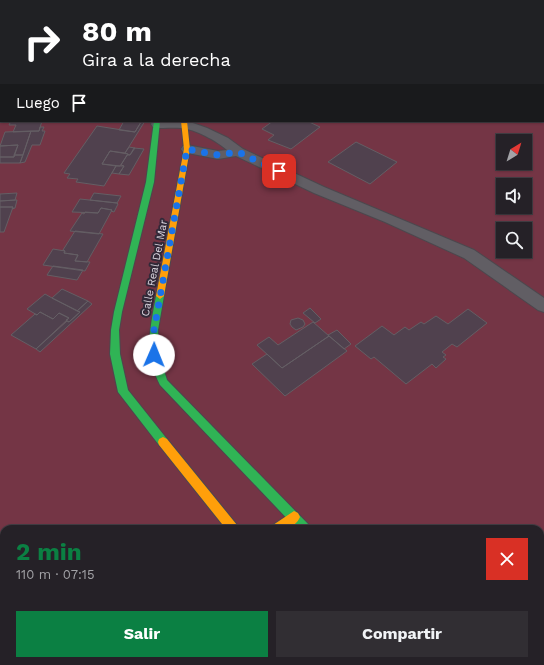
<!DOCTYPE html>
<html lang="es">
<head>
<meta charset="utf-8">
<style>
  :root { --surface:#252127; --page:#312e33; --text:#f1f3f6; --muted:#a3a3a7; --line:#423e44; --accent:#0b8043 }
  body { margin:0; font-family:"Work Sans",sans-serif; background:var(--page); color:var(--text); height:100vh; display:flex; flex-direction:column; font-size:15px; white-space:nowrap }
  * { box-sizing:border-box; margin:0 }
  p { font-size:13px; color:var(--muted) }
  .icon { flex:none; width:22px; height:22px; fill:none; stroke:currentColor; stroke-width:2; stroke-linecap:round; stroke-linejoin:round }
  .map { position:relative; flex:1; overflow:hidden }
  .drawer { position:absolute; left:0px; top:525px; width:544px; height:140px; display:flex; flex-direction:column; background:var(--surface); border-radius:12px 12px 0 0; box-shadow:0 1px 3px #0004,0 0 0 1px var(--line) }
  .drawer>* { flex:none }
  .hud { position:absolute; left:0px; top:0px; width:544px; height:122px; box-shadow:0 1px 3px #0004,0 0 0 1px var(--line); background:#202124; color:#fff; overflow:hidden }
  .needle { width:26px; rotate:38deg }
  .fabs { position:absolute; left:496px; top:134px; display:grid; gap:8px }
  .fabs a { display:grid; place-items:center; width:36px; height:36px; border-radius:0px; background:var(--surface); box-shadow:0 1px 3px #0004,0 0 0 1px var(--line); font-size:20px }
  .pin { position:absolute; display:grid; place-items:center; width:34px; height:34px; color:#fff; margin:-17px; border-radius:8px; box-shadow:0 2px 6px #0006 }
  .me { position:absolute; width:44px; margin:-22px; rotate:1deg; stroke-linejoin:round; filter:drop-shadow(0 0 3px #0008) }
  .turn { display:flex; align-items:center; gap:14px; height:84px; padding:0 16px; font-size:18px }
  .turn .icon { width:52px; height:52px; stroke-width:2.5 }
  .turn b { display:block; font-size:28px; line-height:34px }
  .then { display:flex; align-items:center; height:38px; padding:0 16px; background:#0003; gap:8px; font-size:15px }
  .round { display:grid; place-items:center; flex:none; width:42px; height:42px; border-radius:0px; background:var(--page) }
  .overview { display:flex; align-items:center; justify-content:space-between; height:68px; padding:0 16px }
  h1 { font-size:24px; font-weight:700; line-height:30px; color:var(--accent) }
  .cta { display:flex; gap:8px; margin-top:auto; padding:8px 16px }
  .cta a { flex:1; height:46px; border-radius:0px; background:var(--accent); color:#fff; font-size:16px; font-weight:700; line-height:46px; text-align:center }
  .cta a+a { background:var(--page); color:var(--text) }
  .map>svg:first-child { display:block }
  .green { fill:#743545; fill-rule:evenodd }
  .building { fill:#50414e; stroke:#645e64 }
  .lines { fill:none; stroke-linecap:round; stroke-linejoin:round }
  .lane-casing { stroke:#4c484e; stroke-width:2 }
  .fast-casing { stroke:#4c484e; stroke-width:2 }
  .slow-casing { stroke:#4c484e; stroke-width:2 }
  .lane { fill:#615e64; fill-rule:evenodd }
  .fast { fill:#30b455; fill-rule:evenodd }
  .slow { fill:#ff9f0a; fill-rule:evenodd }
  .route { stroke:#1a73e8; stroke-width:7; stroke-dasharray:0 12.6 }
  .labels { text-anchor:middle; stroke-width:4; stroke-linejoin:round; paint-order:stroke }
  .street-label { font-size:11px; fill:#dad4de; stroke:#322938 }
</style>
</head>
<body>
<div class="map">
<svg width="544" height="665" viewBox="0 0 544 665">
  <rect width="100%" height="100%" fill="#312c34"/>
  <path class="green" d="M0,0H544V665H0ZM1,1H543V121H1ZM503,141H525V163H503ZM503,185H525V207H503ZM503,229H525V251H503ZM4,529H540V661H4Z"/>
  <path class="building" d="M11,121H42L39,131L13,132L16,125H9Z
    M124,121H128L141,122L135,132L119,130Z
    M134,121H145L125,153L110,151L102,164L116,166L104,186L76,182L78,179L67,178L70,174L64,173L97,126L135,132L141,122Z
    M273,121H307L320,127L291,149L268,140L274,135L262,129Z
    M40,127H44L42,131H45L40,145H32L25,162L20,163L31,131H39Z
    M31,131L23,155H14L18,145L0,146L5,132Z
    M356,142L397,162L370,184L328,162Z
    M18,145L14,157H0V146Z
    M129,147L135,148L130,155L125,153Z
    M134,148L144,149L129,175L119,174L124,166L121,165L127,155H130Z
    M110,151L128,154L120,166L102,164Z
    M14,155H23L20,163H0V157H14Z
    M116,166H124L119,174L112,173Z
    M17,193L15,200L0,201V194Z
    M94,193L121,196L117,203L90,200Z
    M80,199L117,203L118,204L114,212L111,211L112,210L101,208L98,213L72,212Z
    M17,200L15,208L12,209L13,207H0V201Z
    M0,207H13L4,232H0Z
    M101,208L112,210L99,234L70,231L82,213L84,214L85,212L98,213Z
    M75,231L103,234L87,262L75,261L78,255L64,253L65,251L63,250Z
    M53,249L65,251L64,253L78,255L75,261L90,262L85,271L43,265Z
    M53,266L83,270L77,280L47,275Z
    M62,289L88,301L77,311L52,298Z
    M45,294L52,298L80,312L69,322L66,320L69,318L59,313L53,319L40,312L37,315L27,309Z
    M88,301L92,304L40,352L36,349L67,321L69,322L80,312L77,311Z
    M310,308L321,319L315,323L303,313Z
    M468,309L487,323L457,347L452,344L442,352L446,355L443,357L446,359L436,368L432,364L406,384L374,357L371,359L355,346L382,326L394,335L405,327L409,330L421,322L424,324L436,316L448,324Z
    M40,312L53,319L59,313L69,318L36,349L11,335L35,314L37,315Z
    M298,318L303,320L305,324L303,327L296,330L292,327L290,324L291,320Z
    M313,322L329,336L282,368L257,345L269,337L278,345Z
    M337,330L351,344L344,349L328,335Z
    M329,336L347,351L285,396L252,364L267,354L282,368Z"/>
  <g class="lines">
    <defs>
      <path id="lane" d="M153,121H187L207,128L228,138L243,149L324,187L474,250L544,298V312L538,310L464,258L385,222L314,193L236,156L218,159L183,152L181,149L183,146L187,145L218,151L227,150C217,141 195,129 181,128C172,127 162,129 153,127L151,124Z"/>
      <path id="fast" d="M171,0H175V1H171Z
        M189,0H193V1H189Z
        M154,121H160L154,182L122,312L119,330L120,354L128,390L167,439L168,442L167,445L163,447L159,445L118,392L110,354L111,330L114,312L146,182Z
        M160,293L164,296L158,330L159,355L167,380L309,525L311,529H297L160,385C144,354 150,328 156,296Z
        M339,661H354L356,665H341Z"/>
      <path id="slow" d="M181,121H187L190,149L164,296L160,299L156,296L184,149Z
        M163,437L167,439L237,525L239,529H226L159,445L158,442L159,439Z
        M294,511L298,513L300,517C295,529 282,529 271,529L273,525Z
        M417,661H432L434,665H419Z"/>
    </defs>
    <use href="#lane" class="lane-casing"/>
    <use href="#fast" class="fast-casing"/>
    <use href="#slow" class="slow-casing"/>
    <use href="#lane" class="lane"/>
    <use href="#fast" class="fast"/>
    <use href="#slow" class="slow"/>
  </g>
  <g class="lines">
    <path class="route" d="M154,355V330L187,149L218,155L238,152L279,171"/>
  </g>
  <g class="labels">
    <g class="street-label">
      <text transform="translate(154 268) rotate(-79)" y="4">Calle Real Del Mar</text>
    </g>
  </g>
</svg>
<div class="fabs">
<a><svg class="needle" viewBox="-14 -14 28 28"><path d="M0-13l5 13h-10z" fill="#e53935"/><path d="M0 13l5-13h-10z" fill="#a3a3a7"/></svg></a>
<a><svg class="icon" aria-label="sound" viewBox="0 0 24 24"><path d="M4 9h4l5-4v14l-5-4H4zM17 9q2 3 0 6"/></svg></a>
<a><svg class="icon" aria-label="search" viewBox="0 0 24 24"><circle cx="10" cy="10" r="6"/><path d="M15 15l6 6"/></svg></a>
</div>
<div class="pin" style="left:279px;top:171px;background:#d93025"><svg class="icon" aria-label="arrive" viewBox="0 0 24 24"><path d="M6 21V4h12l-3 4 3 4H6"/></svg></div>
<svg class="me" style="left:154px;top:355px" viewBox="-20 -20 40 40"><circle r="19" fill="#fff"/><path d="M0-13L10 11 0 6-10 11z" fill="#1a73e8"/></svg>
<div class="hud">
<div class="turn"><svg class="icon" aria-label="right" viewBox="0 0 24 24"><path d="M7 20v-9h11M14 6l5 5-5 5"/></svg><div><b>80 m</b>Gira a la derecha</div></div>
<div class="then">Luego<svg class="icon" aria-label="arrive" viewBox="0 0 24 24"><path d="M6 21V4h12l-3 4 3 4H6"/></svg></div>
</div>
<section class="drawer">
<div class="overview"><div><h1>2 min</h1><p>110 m · 07:15</p></div><a class="round" style="background:#d93025;color:#fff"><svg class="icon" aria-label="close" viewBox="0 0 24 24"><path d="M6 6l12 12M18 6L6 18"/></svg></a></div>
<div class="cta"><a>Salir</a><a>Compartir</a></div>
</section>
</div>
</body>
</html>
